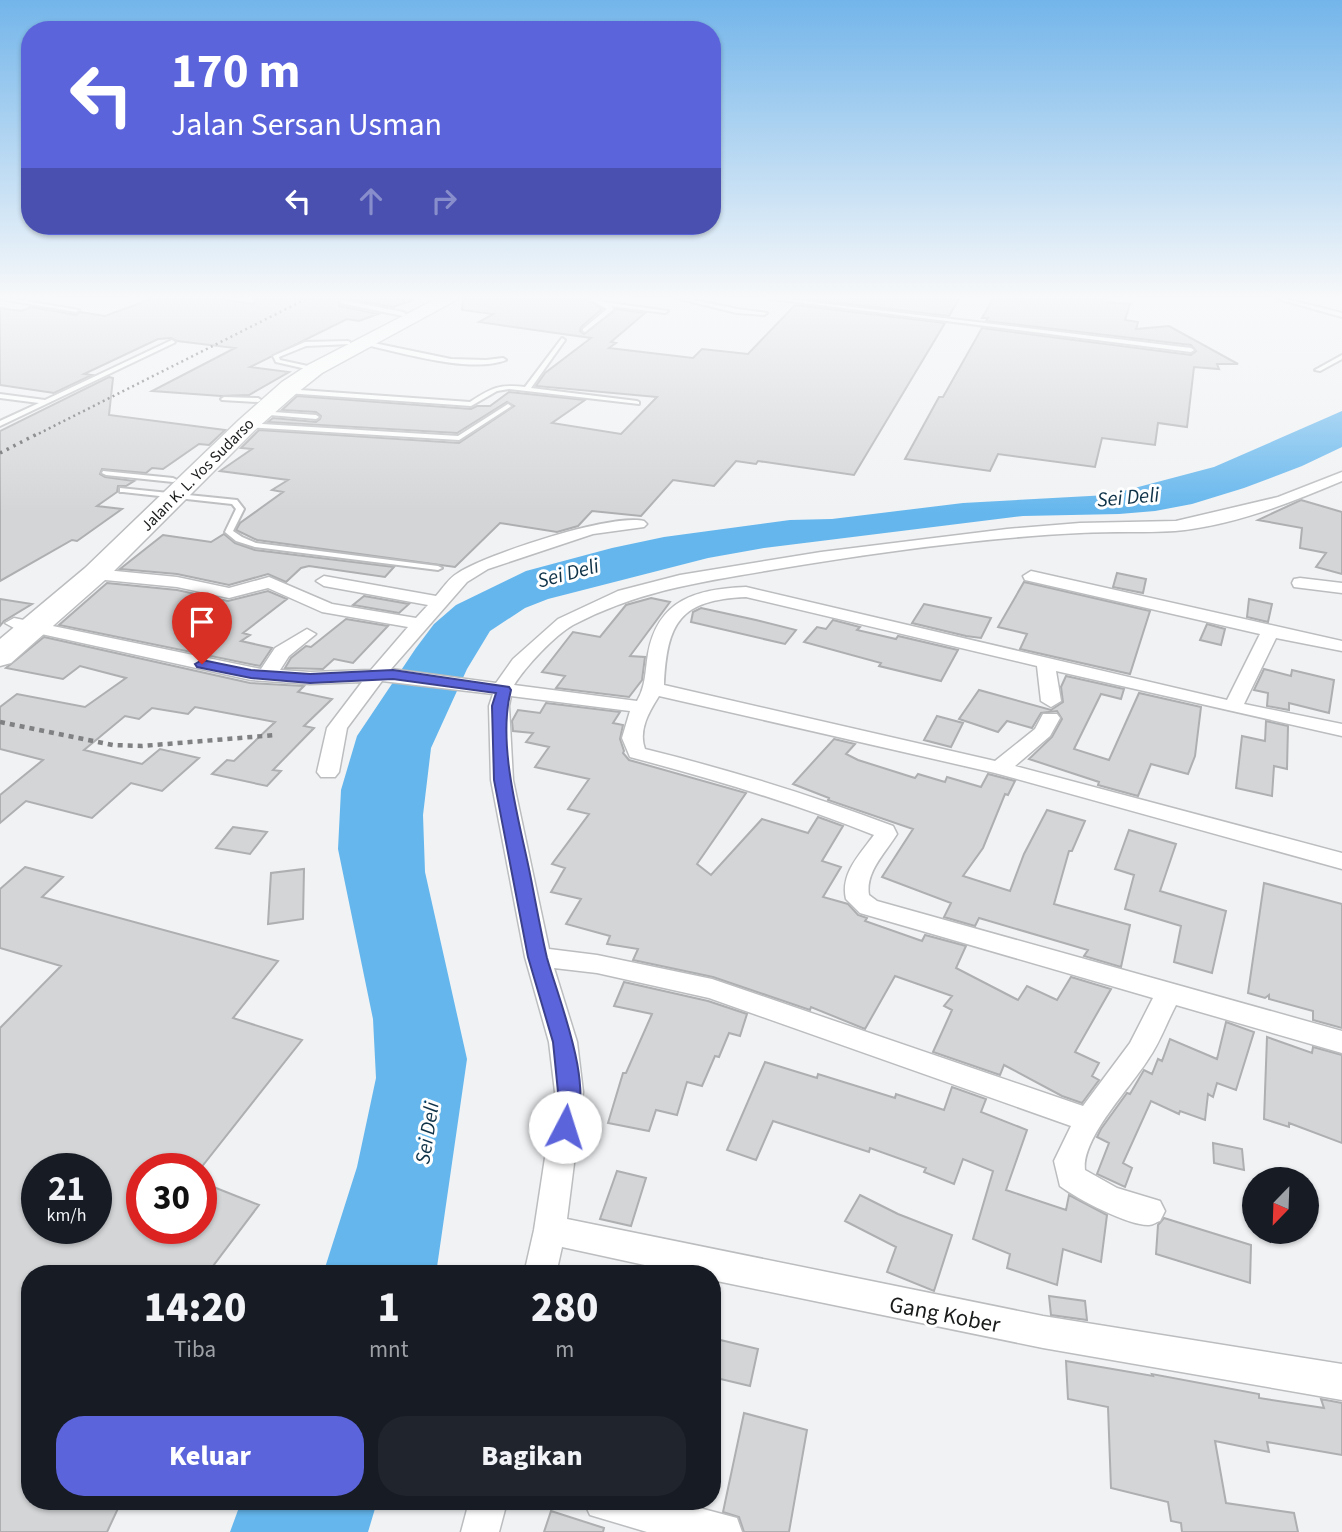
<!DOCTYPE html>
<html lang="id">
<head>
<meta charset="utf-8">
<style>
  :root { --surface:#171b24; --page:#20242c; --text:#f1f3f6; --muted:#9ea1a6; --accent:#5c64db }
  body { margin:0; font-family:"Source Sans 3",sans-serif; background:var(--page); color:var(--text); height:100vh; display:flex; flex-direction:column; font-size:26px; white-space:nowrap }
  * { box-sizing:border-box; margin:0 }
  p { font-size:23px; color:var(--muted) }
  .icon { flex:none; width:38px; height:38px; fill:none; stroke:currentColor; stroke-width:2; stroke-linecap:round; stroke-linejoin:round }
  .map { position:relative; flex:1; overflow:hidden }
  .sheet { position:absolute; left:21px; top:1265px; width:700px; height:245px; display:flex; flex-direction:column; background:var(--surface); border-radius:28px; box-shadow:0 2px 5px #0004 }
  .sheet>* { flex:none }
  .guide { position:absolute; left:21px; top:21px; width:700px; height:214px; border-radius:28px; box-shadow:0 2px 5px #0004; background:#5c64db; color:#fff; overflow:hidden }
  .needle { width:46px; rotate:203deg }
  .fabs { position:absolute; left:1242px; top:1167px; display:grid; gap:14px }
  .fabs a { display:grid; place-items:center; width:77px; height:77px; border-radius:50%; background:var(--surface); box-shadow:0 2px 5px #0004; font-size:35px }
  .speed { position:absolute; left:21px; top:1153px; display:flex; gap:14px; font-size:35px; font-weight:700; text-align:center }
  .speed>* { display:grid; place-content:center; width:91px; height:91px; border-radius:50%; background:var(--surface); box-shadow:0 2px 5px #0004; line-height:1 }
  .speed small { font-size:18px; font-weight:400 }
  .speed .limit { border:10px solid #d22; background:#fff; color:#111 }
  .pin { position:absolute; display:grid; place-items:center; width:60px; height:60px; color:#fff; margin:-72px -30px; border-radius:50% 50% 50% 0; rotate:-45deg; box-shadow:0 0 7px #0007 }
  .pin .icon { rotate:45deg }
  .me { position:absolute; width:77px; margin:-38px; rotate:5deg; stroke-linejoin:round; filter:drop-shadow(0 0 5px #0008) }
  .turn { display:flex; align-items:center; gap:24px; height:147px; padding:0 35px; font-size:32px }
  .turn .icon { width:91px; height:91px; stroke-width:2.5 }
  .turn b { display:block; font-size:49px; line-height:60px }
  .lanes { display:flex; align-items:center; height:66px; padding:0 35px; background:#0003; justify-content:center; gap:35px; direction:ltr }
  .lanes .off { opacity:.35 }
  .eta { display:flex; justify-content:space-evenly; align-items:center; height:119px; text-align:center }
  .eta b { font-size:42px; font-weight:800; line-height:49px }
  .action { display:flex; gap:14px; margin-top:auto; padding:14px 35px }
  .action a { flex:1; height:80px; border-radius:28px; background:var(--accent); color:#fff; font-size:28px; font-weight:800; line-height:80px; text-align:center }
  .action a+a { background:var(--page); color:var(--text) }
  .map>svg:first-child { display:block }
  .water { fill:#64b6ed }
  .building { fill:#d3d5d7; stroke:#adafb1; stroke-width:2; fill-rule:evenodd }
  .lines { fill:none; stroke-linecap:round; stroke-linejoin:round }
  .service-casing { stroke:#bbbdbf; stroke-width:4 }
  .minor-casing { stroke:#bbbdbf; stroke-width:3 }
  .trunk-casing { stroke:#bbbdbf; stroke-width:3 }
  .path { stroke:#808182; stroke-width:4.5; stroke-dasharray:5 5; stroke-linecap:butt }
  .service { fill:#fff; fill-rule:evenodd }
  .minor { fill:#fff; fill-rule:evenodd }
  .trunk { fill:#fff; fill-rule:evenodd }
  .rail-far1 { stroke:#575859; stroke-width:2.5; stroke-dasharray:2 3.5; stroke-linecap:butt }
  .rail { stroke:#575859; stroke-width:3.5; stroke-dasharray:2.5 5; stroke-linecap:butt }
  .route { fill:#5c64db; stroke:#3c418e; stroke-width:2 }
  .labels { text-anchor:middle; stroke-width:6; stroke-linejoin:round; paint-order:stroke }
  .far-street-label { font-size:16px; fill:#191a1a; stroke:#fff }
  .water-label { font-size:21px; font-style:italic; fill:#0e3248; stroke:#fff }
  .near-street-label { font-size:23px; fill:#191a1a; stroke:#fff }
</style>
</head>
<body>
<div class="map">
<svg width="1342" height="1532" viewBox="0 0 1342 1532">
  <rect width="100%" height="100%" fill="#f0f2f4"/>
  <path class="water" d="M1342,411V447L1302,466L1244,488L1192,504L1155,511L1119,514L1023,516L764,548L708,558L548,599L525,608L490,631L467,669L431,748L423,815L425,872L467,1059L436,1274H323L357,1167L376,1078L373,1019L338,849L341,790L357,736L416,648L434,624L456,605L526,571L612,548L664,537L790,520L832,519L963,503L1108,495L1214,467Z
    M241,1502H377L368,1532H230Z"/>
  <path class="building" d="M151,299H220L254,304L255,299H340L339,306L378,314L359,321L347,319L250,367L289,372L249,395L221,396L152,391L235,348L177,341L171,338L158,339L84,374L92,375L54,393L0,385V308L21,311L31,307L76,315L80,312L105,316Z
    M349,299H412L413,300L393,307Z
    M463,299H587L602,309L581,327L580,331L584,334L616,309L645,313L611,342L616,343L609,348L693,358L702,349L748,354L795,305L945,323L854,475L758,461L756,464L736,461L714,486L673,480L641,516L592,511L578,526L557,532L500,523L455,567L257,540L236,530L240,523L283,492L272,490L288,480L220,471L252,449L241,448L259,430L459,443L514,406L507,402L457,433L268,422L273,418L316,422L320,419L321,416L316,412L282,410L297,396L471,409L477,406H490L509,392L585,400L552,423L621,434L657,397L536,386L545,373L591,338L479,322L493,314L462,310Z
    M806,299H959L949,316Z
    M993,299H1107L1106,302L1130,304L1125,320L1138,322L1136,329L1169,326L1238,364H1217L1219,369L1194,367L1187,427L1158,423L1155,445L1102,438L1095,467L998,454L990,471L905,459L939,397H943L982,328L1191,355L1196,351L1191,345L986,321L988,318H982Z
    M109,377L113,378L109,415L225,430L209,445L199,444L163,469L152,468L146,473L102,469L100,474L105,477L134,481L126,486H118L117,492L97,506L122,509L77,541L72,540L0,581V431Z
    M1301,500L1342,512V574L1316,567L1326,553L1300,548L1302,528L1258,520Z
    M224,534L235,543L255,550L394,567L385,577L309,566L301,568L286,582L268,574L229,585L177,574L120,569L163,535L211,542Z
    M1117,573L1146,579L1143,593L1113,587Z
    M1024,582L1150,611L1130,674L1020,649L1027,634L998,627Z
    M107,583L177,590L228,601L268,591L287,599L243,633L250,635L241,641L272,648L260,666L59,625Z
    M364,596L409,604L399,613L353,605Z
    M651,598L670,602L630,656L645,657L642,680L629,697L556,688L565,676L542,672L573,632L600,637L626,605Z
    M0,599L32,604L4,621L0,626Z
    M1249,599L1272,604L1268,622L1247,617Z
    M924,604L991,618L981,638L966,636L912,623Z
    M701,608L756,620L796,630L785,644L691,622L693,612Z
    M346,619L388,626L353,663L334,659L323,669L285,668L291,658L306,646L311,647Z
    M833,620L860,627L857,630L896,639L898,636L958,650L941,681L879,666L881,663L804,642L817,627L826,629Z
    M1207,624L1225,629L1221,645L1200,640Z
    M44,637L250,683L304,686L298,692L332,699L304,726L314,728L273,770L281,771L267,786L212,774L227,760L234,761L275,722L195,707L188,714L152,708L139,719L125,716L84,750L142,764L160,749L199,758L162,791L131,783L92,818L26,801L0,823V795L43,760L0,749V707L17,694L85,707L126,678L80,666L63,679L6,668Z
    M1264,669L1291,676L1292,670L1334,680L1329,713L1289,703V710L1267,706L1268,693L1254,690Z
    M1066,676L1124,689L1121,699L1101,694L1074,749L1109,760L1139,693L1201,707L1195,756L1188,774L1151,764L1138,796L1098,785L1099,782L1029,759L1052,737L1062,719L1057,711L1041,713L1032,728L1007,721L998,732L959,719L979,690L1051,710L1063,702L1061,687Z
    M546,703L620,712L613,723L623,725L620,739L624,751L623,753L629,760L746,793L697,864L711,875L762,819L808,833L818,817L843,826L822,861L841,867L823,897L848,904L858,915L867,918L865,921L922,941L925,935L966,946L956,968L1018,1000L1027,986L1057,1000L1071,977L1111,989L1075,1052L1099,1063L1092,1076L1099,1080L1082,1103L1062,1096L1004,1065L1000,1075L933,1052L952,1010L944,1006L952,996L895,976L865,1029L811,1007L810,1010L713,977L633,960L638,949L607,944L610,936L566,924L581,899L551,892L565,868L552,864L589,814L568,809L589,779L535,767L549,747L526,742L533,733L513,731L512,721L518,710L540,713Z
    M937,716L963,723L951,747L924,740Z
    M1266,721L1288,726L1287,769L1274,766L1272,796L1236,788L1242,736L1265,741Z
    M834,739L855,744L846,754L858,760L915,778L918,774L945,782L947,777L981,787L988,774L1015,781L1008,795L1005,794L983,848L963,876L1010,891L1024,854L1047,810L1085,821L1072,851H1069L1054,904L1130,925L1121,967L1084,956L1088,950L979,918L975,926L944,917L951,903L882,877L913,829L828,800L829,798L793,784Z
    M233,827L267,832L250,854L216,848Z
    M1129,830L1176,844L1160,891L1226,911L1212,973L1174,962L1181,926L1125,909L1134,875L1115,869Z
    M25,867L63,877L42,897L278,961L233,1018L302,1040L200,1169H142V1228H201V1182L259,1205L207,1274H30V1502H121L107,1532H0V1028L61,966L0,948V889ZM37,1169H96V1228H37Z
    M304,869L303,919L268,924L271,873Z
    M1264,883L1342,904V1028L1313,1020V1011L1269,999V995L1265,998L1248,993Z
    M624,982L708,1001L747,1014L740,1036L729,1033L719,1057L715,1056L702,1086L687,1082L677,1115L656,1110L649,1131L608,1123L623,1073H626L652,1014L614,1006Z
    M1226,1022L1254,1032L1236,1090L1217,1083L1213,1097L1208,1094L1205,1120L1180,1111L1179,1114L1151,1101L1123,1163L1132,1168L1125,1187L1097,1174L1109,1143L1097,1137L1101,1129L1127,1093L1130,1094L1144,1070L1152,1074L1158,1059L1162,1061L1170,1039L1217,1059Z
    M1267,1037L1312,1053L1313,1047L1342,1055V1143L1289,1123V1127L1264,1119Z
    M765,1062L817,1078L818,1074L895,1098L896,1094L944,1110L952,1087L986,1099L981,1112L1027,1130L1006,1190L1066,1210L1069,1195L1107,1215L1101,1262L1063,1249L1057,1285L1007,1268L1010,1254L973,1239L993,1171L963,1159L954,1184L924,1172L926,1168L870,1148L869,1152L773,1121L756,1160L727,1150Z
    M1213,1143L1242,1149L1244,1170L1214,1163Z
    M617,1171L646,1178L631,1226L600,1219Z
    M860,1195L898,1214L952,1235L934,1291L887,1272L896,1247L845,1221Z
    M1164,1218L1251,1245L1250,1283L1156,1254L1158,1225Z
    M1049,1296L1085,1301L1087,1320L1051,1315Z
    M712,1338L758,1349L750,1386L712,1377Z
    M1066,1361L1153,1376L1152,1374L1259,1394V1398L1324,1408L1321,1399L1342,1403V1455L1267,1442L1269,1452L1215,1441L1226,1503L1294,1513L1298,1532H1182L1181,1523L1171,1521L1168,1502L1111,1488L1108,1407L1068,1399Z
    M744,1413L807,1430L789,1532H744L739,1517L723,1512Z
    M551,1511L604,1528L603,1532H544Z"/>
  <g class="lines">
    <defs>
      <path id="service" d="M1,299H13L79,310L76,312Z
        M589,299H595L603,302L668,311L665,313L610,306L613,308V310L585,332L583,331V329L607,309Z
        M680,299H689L737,309L767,313L764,315L737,313Z
        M772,299H786L1191,348L1194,350L1191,352Z
        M1278,299H1286L1342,313V317Z
        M342,300L403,312L406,314L403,316L340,303Z
        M562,338L565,340L531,388L637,401L639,402V404L509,389L497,391L471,406L286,393L283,391L286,389L470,402C492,388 498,384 525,387Z
        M172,340L175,342L174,343L0,426V421L39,403L0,398V394L45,400Z
        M348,341L350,342V344L306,346L279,357L280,360L317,368L318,369L315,371L276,362L273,356L305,342Z
        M364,341L451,359L486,360L503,358L506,360C471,374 399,352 362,344V342Z
        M1342,355V359L1320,371L1315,370Z
        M224,397L258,398L261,400L258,402L222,400L221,399Z
        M508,404L511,406L510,407L459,440L247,427L244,425L247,423L458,436Z
        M260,411L316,415L319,417L316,419L258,414L257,413Z
        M103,471L173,478L177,480L173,482L106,475L102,473Z
        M120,488L237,500L244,509L233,531L242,537L256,543L438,566L442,568L438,570L255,547L236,541L225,532L236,509L232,504L123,492H120Z"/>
      <path id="minor" d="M1342,472V481C1290,503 1232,526 1175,531C1144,533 1112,531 1080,533C977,538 872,553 771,570C700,582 637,591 573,625C554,636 526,666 514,685L637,701C646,686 645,671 648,654C658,599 697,589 746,587L1227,700L1260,634L1025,580L1023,576L1031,571L1342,641V651L1276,638L1244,704L1342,724V736L1056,671L1061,701L1051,707L1041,701L1037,666L746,597C680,600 667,622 664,685L995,761L1035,729L1043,714H1057L1060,718L1050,736L1015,766L1342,853V869L995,773L659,696C649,712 638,730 645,749C730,770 811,795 893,826L897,834C886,852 865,872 869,895L877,901L1342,1031V1053L1176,1005C1167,1022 1160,1042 1149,1058C1132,1086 1081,1138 1085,1170L1117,1188L1160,1201L1165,1211L1160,1221C1156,1222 1153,1225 1149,1225C1129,1226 1077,1199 1060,1186L1054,1161L1071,1126L709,998L597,973L554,968L577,1042L583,1092L567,1219L1043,1316L1342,1364V1400L1043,1348L712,1280V1274H686L562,1247L556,1274H524L534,1230L555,1092L549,1042L525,957L491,780L489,706L493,694L382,681L347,728L339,772L335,777H321L317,772L327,728L362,682L310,684L251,680L14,628L5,623L14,618L261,669L275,648L307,629L316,634L289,656L280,670L310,672L371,670L408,627L322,612L268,588L229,598L177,587L95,579L87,574L95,569L177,577L229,588L269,577L332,604L416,618L428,605L324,586L316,581L324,576L436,596C443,588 449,578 458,573C487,554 612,513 644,521L647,524L644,527L593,534L488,569L467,582L391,669L496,683L513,659L558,619L618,591L680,575L821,552L1007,529L1080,523L1176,521L1278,497ZM511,696L630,711L622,738L630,757C713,779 794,803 874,835C860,854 840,874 846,899L860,913L1153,998L1130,1043L1083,1106L712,979L597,955L549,949L513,780L509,706Z
        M1300,578L1342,583V593L1294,587L1292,583L1294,579Z
        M469,1502H507L499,1532H461Z
        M584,1502H677L737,1518L742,1532H647L590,1515Z"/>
      <path id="trunk" d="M436,299H458L322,373L298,392L255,430L105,580L11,663L0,666V639L85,568L239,420L282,382L308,365Z"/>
    </defs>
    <use href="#service" class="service-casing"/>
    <use href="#minor" class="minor-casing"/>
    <use href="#trunk" class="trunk-casing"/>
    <path class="path" d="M0,722L113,745L142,746L276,735"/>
    <use href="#service" class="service"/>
    <use href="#minor" class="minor"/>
    <use href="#trunk" class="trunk"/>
    <path class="rail-far1" d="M34,436L306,299"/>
    <path class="rail" d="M0,453L37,434"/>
  </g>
  <linearGradient id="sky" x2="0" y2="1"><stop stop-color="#73b5ea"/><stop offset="0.58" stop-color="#f8f9fa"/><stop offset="1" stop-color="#f8f9fa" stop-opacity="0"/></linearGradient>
  <rect width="1342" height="513" fill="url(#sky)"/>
  <path class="route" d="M202,660L251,670L310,674L393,670L509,687L511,690C497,742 518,816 529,869C535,898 540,928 547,958C560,1004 596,1088 573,1134L565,1136L557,1134L554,1127L558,1092L553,1042L528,957L494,780L492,706L496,693L393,679L310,683L251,678L197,667L195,664Z"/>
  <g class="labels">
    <g class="far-street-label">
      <text transform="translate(197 474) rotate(-45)" y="6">Jalan K. L. Yos Sudarso</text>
    </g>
    <g class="water-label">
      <text transform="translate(1128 497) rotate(-5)" y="7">Sei Deli</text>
      <text transform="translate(568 573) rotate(-15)" y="7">Sei Deli</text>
      <text transform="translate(427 1133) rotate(-81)" y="7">Sei Deli</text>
    </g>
    <g class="near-street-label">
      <text transform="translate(945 1314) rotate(11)" y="8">Gang Kober</text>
    </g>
  </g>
</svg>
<div class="fabs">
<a><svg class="needle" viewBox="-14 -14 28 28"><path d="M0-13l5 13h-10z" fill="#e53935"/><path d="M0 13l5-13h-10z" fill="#9ea1a6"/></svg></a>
</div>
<div class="speed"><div>21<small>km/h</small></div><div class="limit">30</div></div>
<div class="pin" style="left:202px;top:664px;background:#d93025"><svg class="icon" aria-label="arrive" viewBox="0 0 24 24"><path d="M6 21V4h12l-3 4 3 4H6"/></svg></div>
<svg class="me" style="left:565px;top:1127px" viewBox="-20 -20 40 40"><circle r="19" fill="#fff"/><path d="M0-13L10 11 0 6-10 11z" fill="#5c64db"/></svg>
<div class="guide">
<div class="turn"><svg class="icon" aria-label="left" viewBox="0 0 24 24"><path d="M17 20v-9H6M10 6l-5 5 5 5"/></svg><div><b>170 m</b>Jalan Sersan Usman</div></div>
<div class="lanes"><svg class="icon" aria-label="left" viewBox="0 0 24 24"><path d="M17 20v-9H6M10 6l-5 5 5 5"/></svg><svg class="icon off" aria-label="ahead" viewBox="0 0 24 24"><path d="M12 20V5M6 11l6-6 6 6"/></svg><svg class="icon off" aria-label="right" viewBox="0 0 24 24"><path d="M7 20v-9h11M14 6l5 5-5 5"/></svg></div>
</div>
<section class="sheet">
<div class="eta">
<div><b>14:20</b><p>Tiba</p></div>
<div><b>1</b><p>mnt</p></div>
<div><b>280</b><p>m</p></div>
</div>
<div class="action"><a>Keluar</a><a>Bagikan</a></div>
</section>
</div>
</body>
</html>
